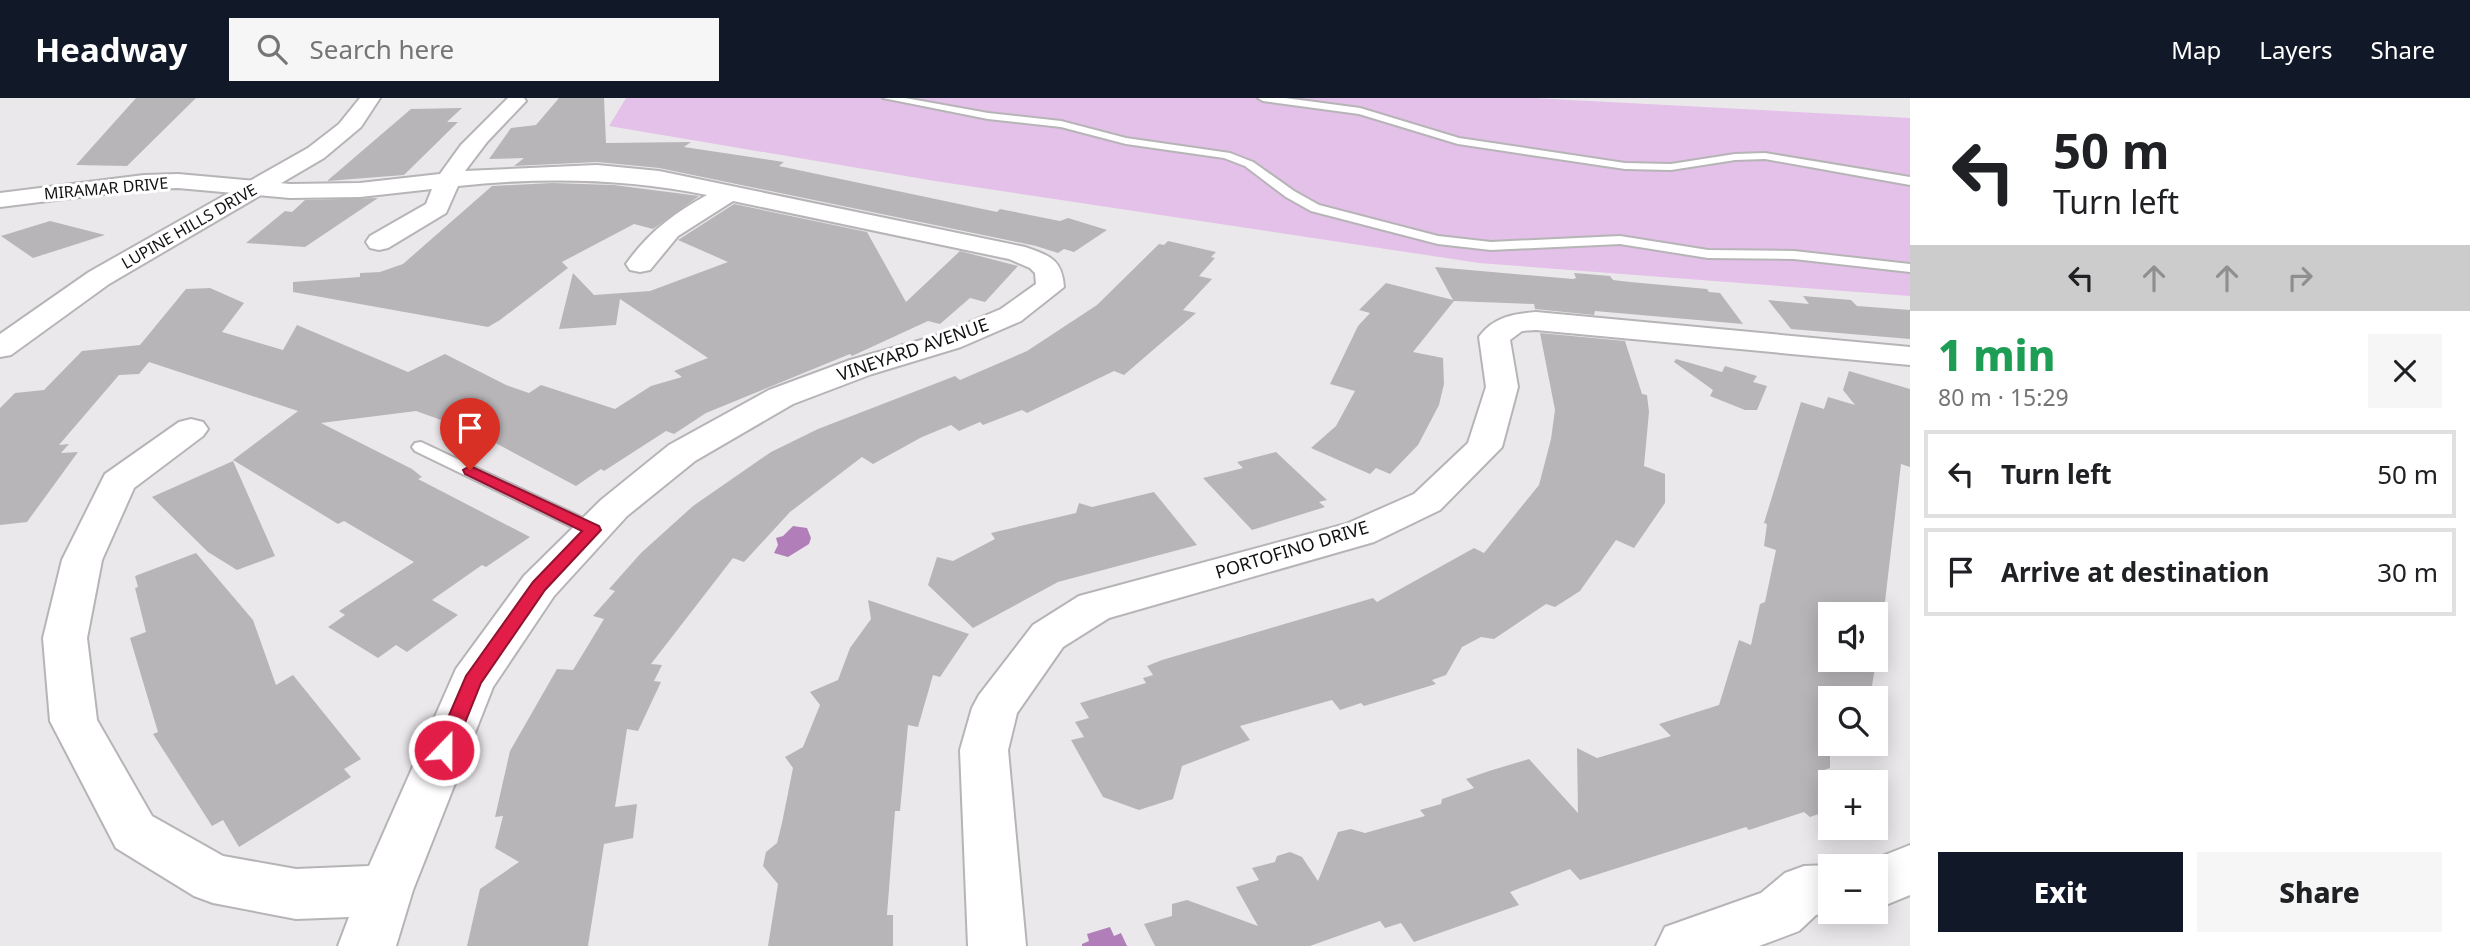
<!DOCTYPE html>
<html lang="en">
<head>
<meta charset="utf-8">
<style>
  :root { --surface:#fff; --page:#f6f6f6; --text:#202124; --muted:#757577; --line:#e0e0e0; --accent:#111827 }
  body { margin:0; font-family:"Noto Sans",sans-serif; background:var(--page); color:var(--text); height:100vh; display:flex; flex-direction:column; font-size:26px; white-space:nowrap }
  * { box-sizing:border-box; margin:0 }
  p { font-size:23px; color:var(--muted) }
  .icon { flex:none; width:38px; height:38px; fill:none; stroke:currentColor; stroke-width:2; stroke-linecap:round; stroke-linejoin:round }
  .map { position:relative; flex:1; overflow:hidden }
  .panel { display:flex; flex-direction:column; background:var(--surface); width:560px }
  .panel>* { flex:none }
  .guide { background:#fff; color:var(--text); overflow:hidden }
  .fabs { position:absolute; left:1818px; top:504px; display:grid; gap:14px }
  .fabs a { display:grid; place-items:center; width:70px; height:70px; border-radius:0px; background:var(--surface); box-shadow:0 4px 18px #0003; font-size:35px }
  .pin { position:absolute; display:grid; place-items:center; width:60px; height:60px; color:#fff; margin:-72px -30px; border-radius:50% 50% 50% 0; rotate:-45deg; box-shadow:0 0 7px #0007 }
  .pin .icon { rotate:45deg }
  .me { position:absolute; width:77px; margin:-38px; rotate:22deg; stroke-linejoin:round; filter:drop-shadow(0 0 5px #0008) }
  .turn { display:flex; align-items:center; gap:24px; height:147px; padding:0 28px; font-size:32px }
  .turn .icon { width:91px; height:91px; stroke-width:2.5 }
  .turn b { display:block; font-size:49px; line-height:60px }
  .lanes { display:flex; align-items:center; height:66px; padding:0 28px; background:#0003; justify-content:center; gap:35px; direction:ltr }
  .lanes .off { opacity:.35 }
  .round { display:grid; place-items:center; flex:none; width:74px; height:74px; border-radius:0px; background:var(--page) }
  .overview { display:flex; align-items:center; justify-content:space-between; height:119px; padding:0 28px }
  h1 { font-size:42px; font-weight:800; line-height:52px; color:#1e9e55 }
  .cta { display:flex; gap:14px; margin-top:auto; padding:14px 28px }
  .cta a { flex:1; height:80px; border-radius:0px; background:var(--accent); color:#fff; font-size:28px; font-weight:800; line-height:80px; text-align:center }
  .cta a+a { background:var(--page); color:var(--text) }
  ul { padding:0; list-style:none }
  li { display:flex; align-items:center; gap:21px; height:88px; margin:0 14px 10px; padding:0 14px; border:4px solid var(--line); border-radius:0px }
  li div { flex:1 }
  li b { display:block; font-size:26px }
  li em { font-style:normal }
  header { display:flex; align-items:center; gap:42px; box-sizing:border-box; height:98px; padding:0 35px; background:var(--accent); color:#fff }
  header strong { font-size:33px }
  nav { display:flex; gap:38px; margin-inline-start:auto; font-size:24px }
  .search { width:490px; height:63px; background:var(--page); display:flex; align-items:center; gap:18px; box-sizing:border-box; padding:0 24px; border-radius:0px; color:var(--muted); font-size:26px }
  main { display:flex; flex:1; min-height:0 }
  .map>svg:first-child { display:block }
  .green { fill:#e3c1e8 }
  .water { fill:#b17eb9 }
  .building { fill:#b8b5b9; fill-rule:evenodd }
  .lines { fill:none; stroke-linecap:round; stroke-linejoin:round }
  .service-casing { stroke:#b7b4b7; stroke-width:4 }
  .minor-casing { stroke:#b7b4b7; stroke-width:4 }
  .tertiary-casing { stroke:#b7b4b7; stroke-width:4 }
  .service { fill:#fff; fill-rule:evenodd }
  .minor { fill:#fff; fill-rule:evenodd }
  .tertiary { fill:#fff; fill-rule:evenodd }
  .route { fill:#e11d48; stroke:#92132f; stroke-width:2 }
  .labels { text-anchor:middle; stroke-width:6; stroke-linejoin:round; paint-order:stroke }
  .far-street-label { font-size:16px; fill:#121112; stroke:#fff }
  .street-label { font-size:18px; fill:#121112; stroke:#fff }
</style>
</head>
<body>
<header>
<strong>Headway</strong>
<div class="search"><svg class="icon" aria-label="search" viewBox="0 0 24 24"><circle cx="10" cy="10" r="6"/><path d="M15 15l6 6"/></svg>Search here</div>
<nav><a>Map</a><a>Layers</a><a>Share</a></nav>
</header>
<main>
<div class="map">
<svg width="1910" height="848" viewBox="0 0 1910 848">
  <rect width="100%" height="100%" fill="#ebe8eb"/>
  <path class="green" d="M626,0H1533L1910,20V198L1479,165L935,83L609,28Z"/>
  <path class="water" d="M793,428L807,430L811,440L809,446L788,459L774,455L778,447L776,440L783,438Z
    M1110,829L1114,838L1121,835L1127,848H1082V846L1089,843L1087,836Z"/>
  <path class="building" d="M136,0H196L127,68L76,67Z
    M559,0H604L606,45L691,44L684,49L784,64L779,68L997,114L1000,111L1060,123L1068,120L1107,132L1074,154L1064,151L1058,155L1036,148L659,70L597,64L514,68L524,60L489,61L511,30L536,27Z
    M462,10L447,24H458L404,77L327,83L411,11Z
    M552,85L614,87L699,98L653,131L634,126L562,164L568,170L500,222L488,229L293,194V184L360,179V175L380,174L403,166L492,88Z
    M378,100L305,149L246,145L285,113L292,114L305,102Z
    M734,106L867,134L906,204L960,153L1018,168L985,204L970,200L940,226L928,223L852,258L850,256L706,315L674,336L666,333L604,373L601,371L576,388L475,334L416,313L321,325L412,371L422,379L418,381L530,439L486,469L482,467L432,502L458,517L407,554L396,547L378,560L328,529L345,517L339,513L414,464L344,423L338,426L233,362L298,313L149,264L139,276L119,277L59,347L69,346L61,355L78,354L27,424L0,427V310L15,295L44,292L82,253L140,247L186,191L210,190L244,205L222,234L283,252L297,227L408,274L445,256L506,287L529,295L541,287L615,311L651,288L682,279L674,273L708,260L620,201L616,227L559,231L573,175L594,197L650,193L728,164L678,142Z
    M50,123L105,137L33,160L1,138Z
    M1168,143L1216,154L1211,159L1215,160L1199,178L1212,181L1183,212L1196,215L1124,277L1114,273L1027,315L1022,312L983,327L980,324L959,333L951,327L922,339L873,366L862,359L790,414L744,464L733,460L651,566L662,567L654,583L661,584L638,633L627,631L615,709L637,706L633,740L604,746L588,848H467L480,791L519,764L495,750L503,718L495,719L510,653L557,571L573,572L604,521L593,518L615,493L609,491L641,455L693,408L771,354L818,331L955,278L960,282L1027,253L1097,207L1159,146L1164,147Z
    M1435,169L1573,181L1576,180L1574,175L1610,178L1613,182L1630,184L1707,191L1709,194L1720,195L1743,226L1595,213L1594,217L1535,211L1534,206L1454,203L1413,254L1443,260L1444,286L1439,307L1418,347L1390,376L1376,370L1370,376L1311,350L1336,328L1355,293L1330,286L1358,228L1370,215L1359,212L1386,185L1453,202Z
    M1803,198L1851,202L1857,208L1910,212V241L1791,231L1768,202L1809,206Z
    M1540,235L1625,243L1642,296L1647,297L1649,314L1644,368L1665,376V405L1634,450L1616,442L1580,493L1555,509L1546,506L1494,541L1481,539L1462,549L1446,577L1432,582L1436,586L1364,608L1361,605L1340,612L1332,602L1240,628L1250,642L1182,668L1173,701L1139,712L1103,699L1071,642L1084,639L1075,624L1089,620L1080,605L1146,585L1143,580L1153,577L1147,568L1162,562L1373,500L1377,504L1474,450L1484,455L1539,387L1551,341L1555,312Z
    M1676,261L1722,274L1725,268L1757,278L1753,284L1767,288L1757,312H1745L1710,298L1713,292L1674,264Z
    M1849,273L1910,291V369L1901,366L1883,521L1870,600H1830V670L1824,672L1830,678V712L1810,719L1804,714L1749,732L1746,729L1580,782L1570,771L1510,794L1519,807L1414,844L1401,825L1385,830L1380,823L1310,848H1155L1144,826L1172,818V806L1187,802L1258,828L1236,789L1259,782L1252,770L1275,764L1277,758L1290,754L1302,759L1318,783L1338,734L1351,731L1365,735L1425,718L1420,712L1441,706L1442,701L1474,690L1466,681L1489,673L1529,661L1578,715L1577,650L1597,660L1671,638L1659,626L1719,607L1739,542L1751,547L1760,506L1765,504L1776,452L1764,448L1767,426L1764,425L1801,304L1824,311L1828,299L1855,307L1843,292ZM1830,516H1876V562H1830Z
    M1276,354L1327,402L1319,404L1325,409L1252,432L1203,380L1243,370L1237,364Z
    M233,363L275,458L237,472L208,454L152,399Z
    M1154,394L1197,447L1058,484L973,530L928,487L937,459L953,463L995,441L991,435L1076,415L1079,405L1092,409Z
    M196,455L253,522L276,587L293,577L361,661L344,671L351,679L239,749L223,722L212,728L153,636L158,634L130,540L146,534L135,490L138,489L135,478Z
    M868,502L969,536L940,579L933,577L918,629L908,627L900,713H895L887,817H893V848H768L778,786L763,768L766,754L777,745L782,725L793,670L785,659L803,649L820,607L810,594L838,582L850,550L871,521Z"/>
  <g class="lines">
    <defs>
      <path id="service" d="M883,0H905L988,15L1061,23L1126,40L1230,55L1253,64L1294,93L1319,107L1438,138L1491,144L1620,138L1708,152L1794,153L1910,166V174L1794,161L1708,160L1620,146L1491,152L1438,146L1311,113L1286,99L1245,68L1224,60L1126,46L1061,29L988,21Z
        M1258,0H1285L1360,10L1459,40L1625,65L1671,66L1735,56L1765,55L1910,79V87L1765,61L1735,62L1671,72L1625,71L1458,46L1359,16L1263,3Z
        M421,344L600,428L603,432L600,436H586L415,353L412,349L415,345Z"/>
      <path id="minor" d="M508,0H524L526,3L487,44L465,73L597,67L659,73L1025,149C1050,158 1062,161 1064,189L1021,223L961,249L872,276L793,306L695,363L627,418L554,498L493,589L413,792L396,848H338L349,819L296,821L213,805L194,798L116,750L50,623L43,540L62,462L105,376L179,324L191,321L203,324L208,331L203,338L134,390L102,462L87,540L97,622L152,718L223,758L296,771L369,768L456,571L524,478L601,402L669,347L769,292L850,262L939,237L1001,211L1036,186L1035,175L1030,170L1009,161L733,103L678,138L650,172L640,174L630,172L626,166C648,135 674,115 707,97C624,80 542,79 458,88L446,115L388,150L379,152L370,150L366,144L370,138L426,106L432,91L360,99L290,100L178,90L144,91L0,109V95L144,77L178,76L290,86L360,85L440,76L461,47Z
        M1536,214L1910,249V267L1536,232L1522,233L1510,242L1518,289L1502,349L1440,412L1374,444L1109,520L1063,549L1017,615L1008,652L1026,848H968L960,652L972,610L979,597L1033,527L1079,498L1346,426L1414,396L1468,345L1486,289L1479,239C1493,219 1514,216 1536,214Z
        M1910,747V797L1876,811V768H1857Z
        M1830,767L1833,768H1830V814H1838L1816,817L1799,833L1759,848H1656L1665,829L1761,795L1785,775L1804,768Z"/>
      <path id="tertiary" d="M360,0H380L361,29L324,60L109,186L11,257L0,259V236L89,174L308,50L339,26Z"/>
    </defs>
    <use href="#service" class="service-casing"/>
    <use href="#minor" class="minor-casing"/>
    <use href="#tertiary" class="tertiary-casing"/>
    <use href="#service" class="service"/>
    <use href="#minor" class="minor"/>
    <use href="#tertiary" class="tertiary"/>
  </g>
  <path class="route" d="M470,368L599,428L601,432L545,492L481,585L454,652L451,658L444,661L437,658L434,652L466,578L533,484L582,433L465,376L463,372Z"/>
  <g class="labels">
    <g class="far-street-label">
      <text transform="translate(106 90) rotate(-5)" y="6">MIRAMAR DRIVE</text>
      <text transform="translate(189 128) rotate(-30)" y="6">LUPINE HILLS DRIVE</text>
    </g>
    <g class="street-label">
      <text transform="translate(913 252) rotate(-19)" y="6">VINEYARD AVENUE</text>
      <text transform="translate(1292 452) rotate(-17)" y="6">PORTOFINO DRIVE</text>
    </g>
  </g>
</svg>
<div class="fabs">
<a><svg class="icon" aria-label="sound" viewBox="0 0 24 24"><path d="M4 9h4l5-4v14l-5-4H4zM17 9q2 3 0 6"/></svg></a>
<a><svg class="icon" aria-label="search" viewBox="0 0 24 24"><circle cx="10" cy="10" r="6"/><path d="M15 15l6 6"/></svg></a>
<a>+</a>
<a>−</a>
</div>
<div class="pin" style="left:470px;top:372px;background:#d93025"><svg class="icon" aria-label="arrive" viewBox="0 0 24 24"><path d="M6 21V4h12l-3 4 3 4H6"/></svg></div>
<svg class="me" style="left:444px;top:652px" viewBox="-20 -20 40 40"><circle r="17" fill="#e11d48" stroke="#fff" stroke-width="3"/><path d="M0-11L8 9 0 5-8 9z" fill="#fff"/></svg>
</div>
<section class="panel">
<div class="guide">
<div class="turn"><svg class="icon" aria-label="left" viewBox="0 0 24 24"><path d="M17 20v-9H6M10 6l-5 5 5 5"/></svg><div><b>50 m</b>Turn left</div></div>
<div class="lanes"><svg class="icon" aria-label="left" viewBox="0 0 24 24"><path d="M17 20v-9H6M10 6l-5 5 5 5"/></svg><svg class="icon off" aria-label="ahead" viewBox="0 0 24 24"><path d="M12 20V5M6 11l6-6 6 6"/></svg><svg class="icon off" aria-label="ahead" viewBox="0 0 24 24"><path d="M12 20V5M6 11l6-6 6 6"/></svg><svg class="icon off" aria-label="right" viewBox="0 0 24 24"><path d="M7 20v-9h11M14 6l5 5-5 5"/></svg></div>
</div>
<div class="overview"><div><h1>1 min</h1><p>80 m · 15:29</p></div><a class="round"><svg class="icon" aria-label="close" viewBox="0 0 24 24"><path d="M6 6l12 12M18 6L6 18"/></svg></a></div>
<ul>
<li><svg class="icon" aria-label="left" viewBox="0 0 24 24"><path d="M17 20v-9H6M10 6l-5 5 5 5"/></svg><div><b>Turn left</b></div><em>50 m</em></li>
<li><svg class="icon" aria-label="arrive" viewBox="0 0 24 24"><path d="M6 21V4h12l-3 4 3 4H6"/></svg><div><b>Arrive at destination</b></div><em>30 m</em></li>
</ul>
<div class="cta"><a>Exit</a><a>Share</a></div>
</section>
</main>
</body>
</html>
